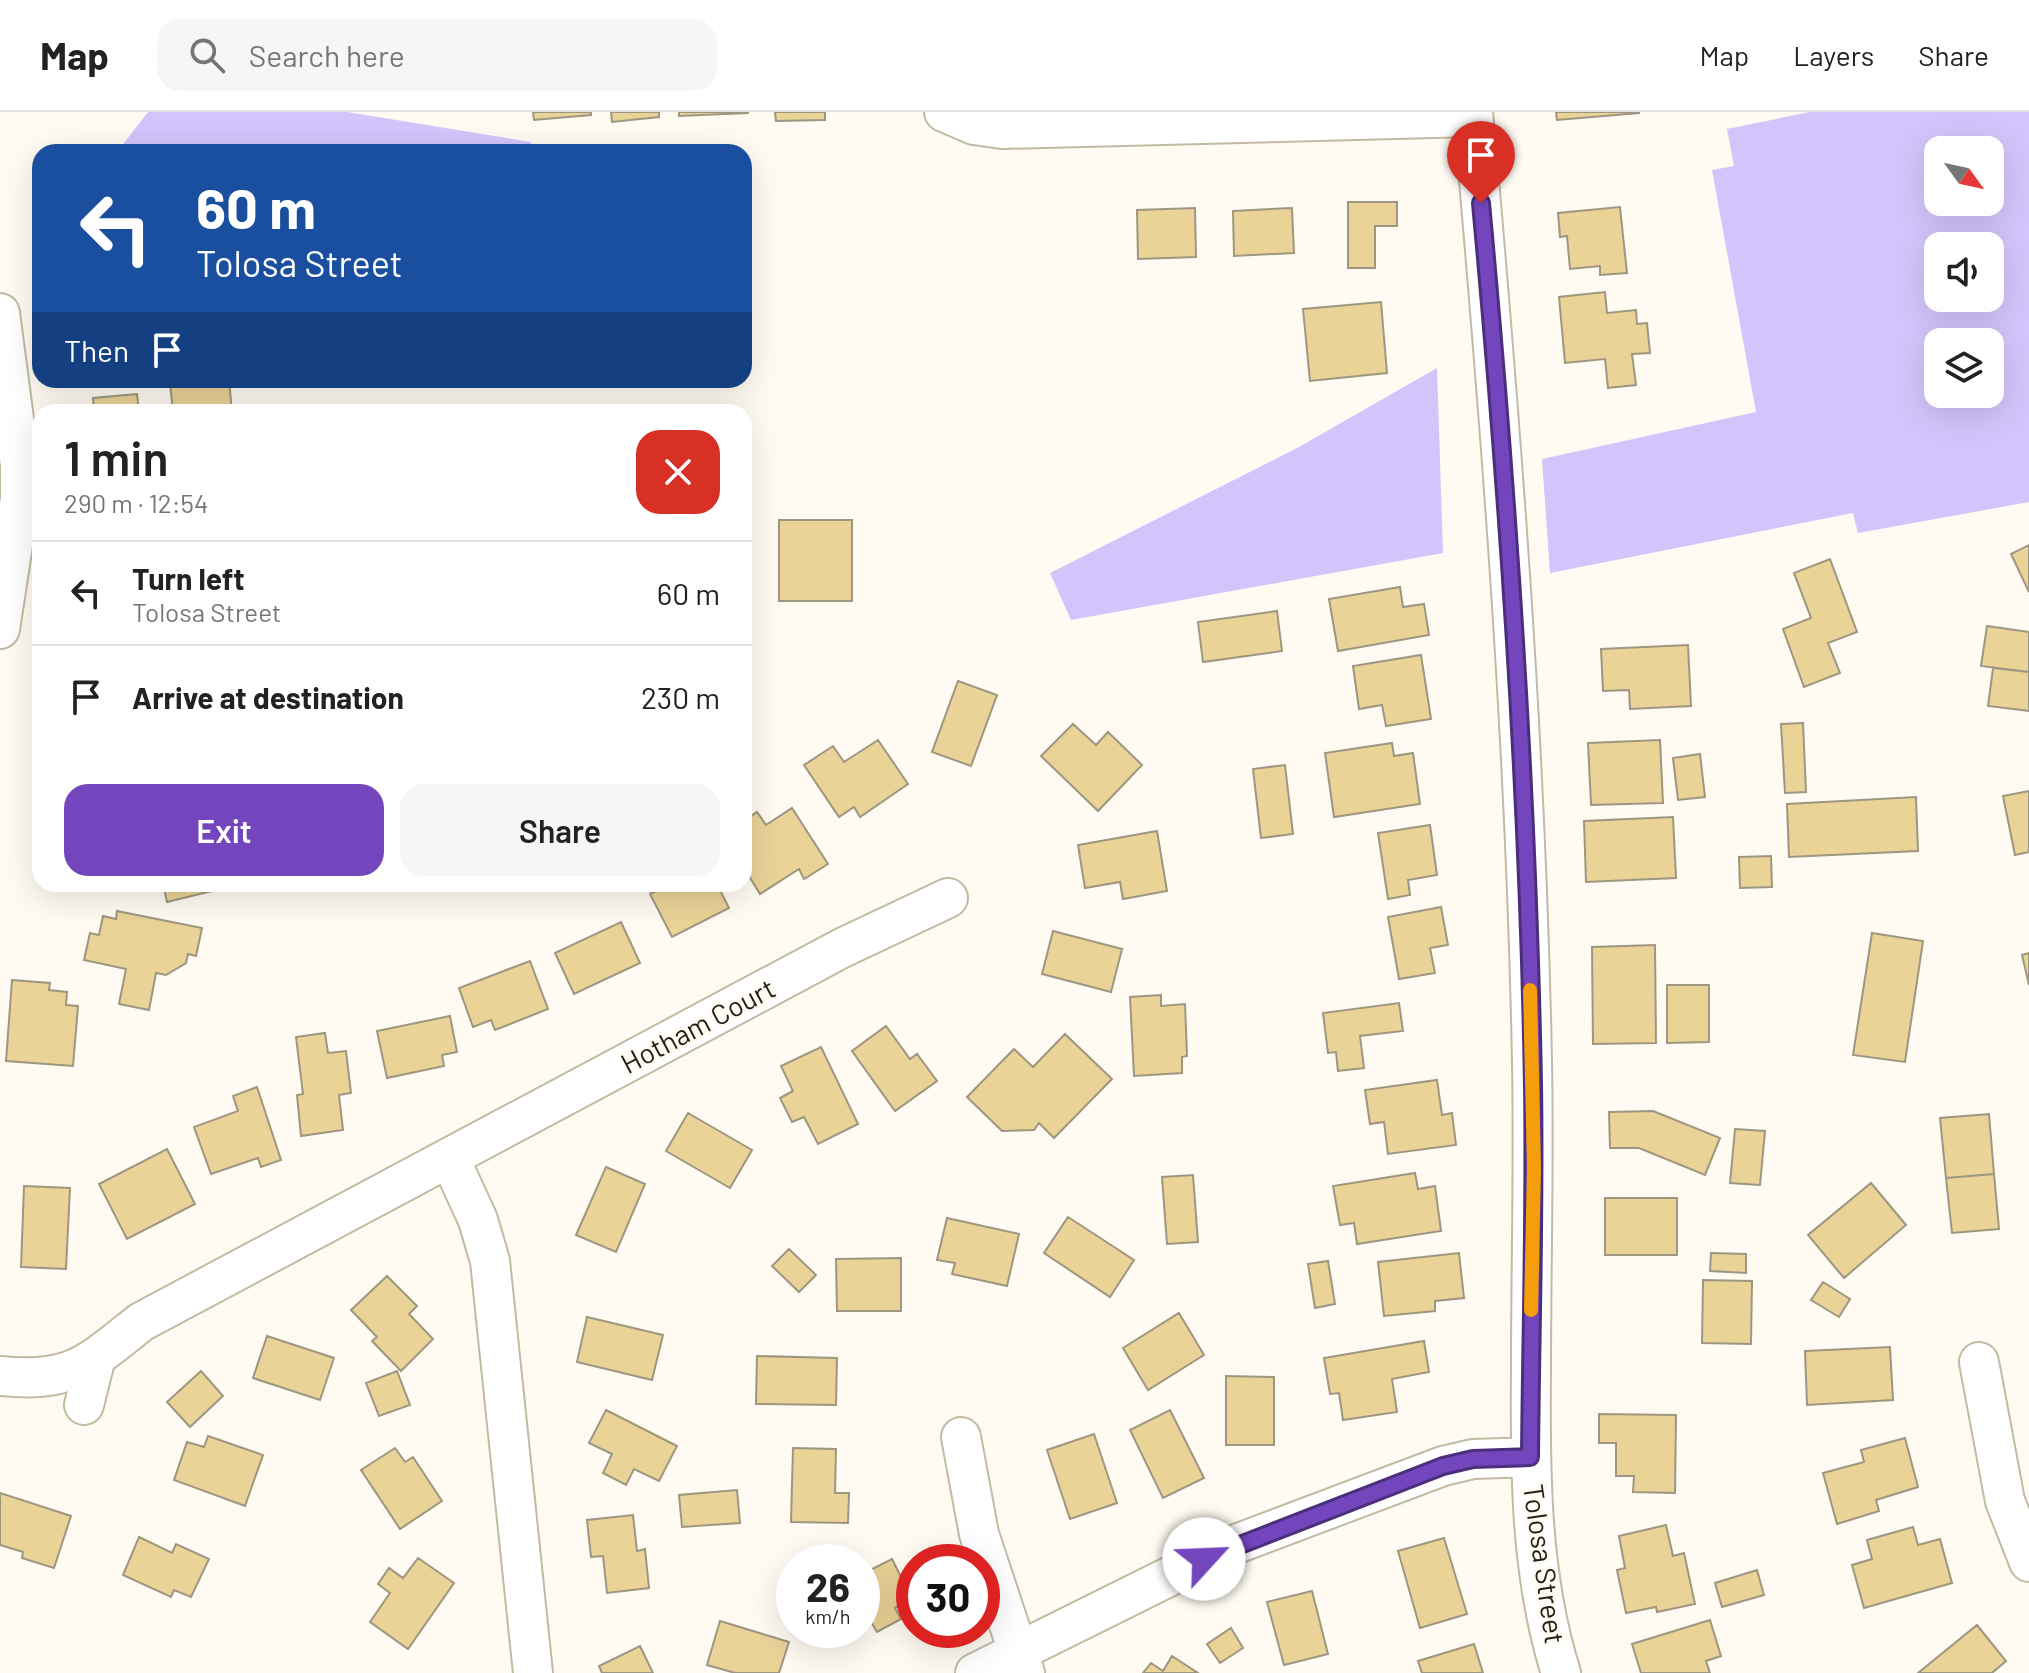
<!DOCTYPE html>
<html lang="en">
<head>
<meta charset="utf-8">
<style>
  :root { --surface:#fff; --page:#f6f6f6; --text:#222; --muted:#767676; --line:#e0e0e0; --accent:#7346be }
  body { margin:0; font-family:Barlow,sans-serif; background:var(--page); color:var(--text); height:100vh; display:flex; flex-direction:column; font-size:30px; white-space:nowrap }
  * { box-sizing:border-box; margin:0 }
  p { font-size:26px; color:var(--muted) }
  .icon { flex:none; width:44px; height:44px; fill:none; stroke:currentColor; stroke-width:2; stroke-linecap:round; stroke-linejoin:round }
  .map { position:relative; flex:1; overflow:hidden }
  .drawer { position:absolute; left:32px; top:292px; width:720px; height:488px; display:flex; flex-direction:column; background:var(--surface); border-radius:24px; box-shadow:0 8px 32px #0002 }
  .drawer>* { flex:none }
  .guide { position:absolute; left:32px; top:32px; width:720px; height:244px; border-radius:24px; box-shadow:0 8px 32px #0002; background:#1a4fa0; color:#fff; overflow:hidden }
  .needle { width:52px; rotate:123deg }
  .tools { position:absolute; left:1924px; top:24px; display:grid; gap:16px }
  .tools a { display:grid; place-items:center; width:80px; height:80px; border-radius:16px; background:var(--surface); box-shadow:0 8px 32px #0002; font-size:40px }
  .speed { position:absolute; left:776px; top:1432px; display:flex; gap:16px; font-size:40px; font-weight:700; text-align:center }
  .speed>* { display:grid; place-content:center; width:104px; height:104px; border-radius:50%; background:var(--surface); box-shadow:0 8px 32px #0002; line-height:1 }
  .speed small { font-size:20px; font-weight:400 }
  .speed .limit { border:12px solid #d22; background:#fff; color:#111 }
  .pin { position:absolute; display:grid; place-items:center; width:68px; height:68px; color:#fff; margin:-82px -34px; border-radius:50% 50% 50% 0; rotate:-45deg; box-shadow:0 0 8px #0007 }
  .pin .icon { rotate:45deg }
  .me { position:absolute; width:88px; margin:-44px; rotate:65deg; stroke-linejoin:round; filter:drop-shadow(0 0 6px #0008) }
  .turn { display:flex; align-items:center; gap:28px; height:168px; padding:0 32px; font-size:36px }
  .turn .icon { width:104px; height:104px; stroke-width:2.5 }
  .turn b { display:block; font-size:56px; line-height:68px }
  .then { display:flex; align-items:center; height:76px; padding:0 32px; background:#0003; gap:16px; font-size:30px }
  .round { display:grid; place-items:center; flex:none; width:84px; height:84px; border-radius:24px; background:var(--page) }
  .head { display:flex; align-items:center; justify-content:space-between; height:136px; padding:0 32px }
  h1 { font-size:48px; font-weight:600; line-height:60px }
  .action { display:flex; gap:16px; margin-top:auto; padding:16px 32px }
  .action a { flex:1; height:92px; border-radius:24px; background:var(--accent); color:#fff; font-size:32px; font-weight:600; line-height:92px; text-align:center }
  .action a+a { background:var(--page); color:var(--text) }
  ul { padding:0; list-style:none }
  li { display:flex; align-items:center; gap:24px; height:104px; padding:0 32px; border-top:2px solid var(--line) }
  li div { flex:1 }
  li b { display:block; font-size:30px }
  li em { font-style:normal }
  header { display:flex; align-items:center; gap:48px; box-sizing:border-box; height:112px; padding:0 40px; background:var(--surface); border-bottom:2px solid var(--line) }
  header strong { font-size:38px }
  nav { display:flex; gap:44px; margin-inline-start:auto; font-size:28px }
  .search { width:560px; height:72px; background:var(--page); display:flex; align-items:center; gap:20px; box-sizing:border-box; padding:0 28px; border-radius:24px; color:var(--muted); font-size:30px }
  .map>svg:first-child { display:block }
  .green { fill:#d3c4fb; fill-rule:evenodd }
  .building { fill:#ead397; stroke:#9e9680; stroke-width:2 }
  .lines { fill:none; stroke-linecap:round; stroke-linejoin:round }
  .minor-casing { stroke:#c3baa3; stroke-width:42 }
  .minor { stroke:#fff; stroke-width:38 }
  .route-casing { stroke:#4b2e7c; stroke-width:20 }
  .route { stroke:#7346be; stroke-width:14 }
  .slow { stroke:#f59e0b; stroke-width:14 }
  .labels { text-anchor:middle; stroke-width:6; stroke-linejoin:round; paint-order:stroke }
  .street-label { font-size:28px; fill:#221f16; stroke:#fffbf2 }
</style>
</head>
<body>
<header>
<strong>Map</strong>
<div class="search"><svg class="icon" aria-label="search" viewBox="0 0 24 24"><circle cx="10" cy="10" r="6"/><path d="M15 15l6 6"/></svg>Search here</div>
<nav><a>Map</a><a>Layers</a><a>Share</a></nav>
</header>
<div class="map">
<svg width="2029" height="1561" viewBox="0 0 2029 1561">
  <rect width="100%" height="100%" fill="#fffbf2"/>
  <path class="green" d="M148,0H347L531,30V40H117Z
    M1810,0H2029V390L1858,421L1853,401L1550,461L1542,347L1756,300L1712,58L1734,54L1727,17ZM1938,38H1990V90H1938ZM1938,134H1990V186H1938ZM1938,230H1990V282H1938Z
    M1437,256L1443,441L1071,508L1050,461L1299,335Z"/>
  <path class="building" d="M533,0H591V3L534,8Z
    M611,0H659V5L612,10Z
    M679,0H748V1L679,4Z
    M775,0H825V8L776,9Z
    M1556,0H1639V1L1557,8Z
    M1348,90H1397V114H1375V156H1348Z
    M1620,95L1627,161L1600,163V154L1570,157L1567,124L1560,125L1558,101Z
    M1195,96L1196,145L1138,147L1137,98Z
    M1292,96L1294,141L1234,144L1233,99Z
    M1605,180L1607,201L1636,198L1637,212L1647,211L1650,241L1632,242L1636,273L1608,276L1605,247L1565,251L1559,185Z
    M1381,190L1387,261L1310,269L1303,197Z
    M188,268H229L232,300H173L170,271Z
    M137,282L139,300H94L93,286Z
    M779,408H852V489H779Z
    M2029,433V480L2011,442Z
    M1830,447L1857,520L1828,531L1840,561L1804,575L1783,517L1811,506L1794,461Z
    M1400,475L1403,495L1424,492L1429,523L1338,539L1329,487Z
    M1277,499L1282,539L1203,550L1198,510Z
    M1987,514L2029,520V560L1981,554Z
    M1688,533L1691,594L1630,597L1629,578L1603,579L1601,537Z
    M1421,543L1431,607L1386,614L1382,593L1359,597L1353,554Z
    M1993,556L2029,560V599L1988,594Z
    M958,569L997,583L971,654L932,640Z
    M1803,611L1806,680L1785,681L1781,612Z
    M1073,612L1096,633L1108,620L1142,653L1098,699L1041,644Z
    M878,628L908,672L860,705L854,695L839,705L804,653L833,634L844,650Z
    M1660,628L1663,691L1591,693L1588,631Z
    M1392,631L1394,644L1413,641L1420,692L1334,705L1325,641Z
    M1700,642L1705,685L1678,688L1673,646Z
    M1285,653L1293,722L1261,726L1253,657Z
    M2029,679V740L2015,743L2003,684Z
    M1916,685L1918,739L1789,745L1787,692Z
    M792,696L828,752L804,767L799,757L760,782L744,756V709L757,700L766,713Z
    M1673,705L1676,766L1586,770L1584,709Z
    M1430,713L1437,763L1408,768L1410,783L1388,787L1378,721Z
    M1157,719L1167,779L1123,787L1120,770L1085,776L1078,733Z
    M1771,744L1772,775L1740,776L1739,745Z
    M163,772H210L212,779L167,790Z
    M669,772H717L729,796L672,825L650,782Z
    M1441,795L1448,833L1430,836L1435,861L1399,867L1388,805Z
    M117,799L202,816L196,844L188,842L186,851L166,863L156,861L149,898L119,892L126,857L84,848L90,821L99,823L103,804L116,807Z
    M621,810L640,851L574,882L555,841Z
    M1053,819L1122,837L1111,880L1042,862Z
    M1872,821L1923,829L1905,950L1853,943Z
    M1655,833L1656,931L1593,932L1592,835Z
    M2029,841V873L2022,843Z
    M530,849L548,897L495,918L491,908L473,915L459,876Z
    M12,868L50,871L49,878L67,880L66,893L78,894L73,954L6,949Z
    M1667,873H1709V930L1667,931Z
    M1161,883V894L1185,892L1187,944L1182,945V961L1134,964L1130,885Z
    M1399,891L1403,919L1360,924L1364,956L1338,959L1336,940L1328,941L1323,901Z
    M450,904L457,940L442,943L444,954L387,966L377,919Z
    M886,914L910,947L917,942L937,969L895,999L852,939Z
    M325,921L328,941L346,939L351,981L339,983L343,1018L301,1024L297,983L303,982L296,925Z
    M1065,922L1112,967L1054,1026L1039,1011L1034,1018L1002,1019L967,985L1014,937L1033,955Z
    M821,935L858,1012L818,1032L804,1005L792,1010L780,986L793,979L781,954Z
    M1437,968L1442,1003L1452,1001L1456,1033L1388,1042L1384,1010L1370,1012L1365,978Z
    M257,975L281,1048L261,1055L258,1046L211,1062L194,1015L238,999L233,984Z
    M1653,999L1720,1026L1705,1063L1639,1036H1610L1609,1000Z
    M688,1001L752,1038L730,1076L666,1039Z
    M1989,1002L1994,1062L1946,1066L1940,1006Z
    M1735,1017L1765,1019L1760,1073L1730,1071Z
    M167,1037L195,1092L127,1127L99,1072Z
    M606,1055L645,1072L616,1140L576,1123Z
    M1415,1061L1418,1077L1435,1074L1441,1119L1357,1132L1354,1111L1340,1113L1333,1074Z
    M1994,1062L1999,1117L1952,1121L1946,1066Z
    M1193,1063L1198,1130L1167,1132L1162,1065Z
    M1871,1071L1906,1113L1844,1166L1808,1123Z
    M24,1074L70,1076L66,1157L21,1155Z
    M1605,1086H1677V1143H1605Z
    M1068,1105L1134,1148L1110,1185L1044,1141Z
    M947,1106L1019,1122L1007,1174L952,1162L955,1151L937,1148Z
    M789,1137L816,1163L799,1180L772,1154Z
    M1459,1141L1464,1186L1435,1189V1199L1384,1204L1378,1150Z
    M1711,1141L1746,1142V1161L1710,1159Z
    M901,1146V1199H837L836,1147Z
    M1328,1149L1335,1192L1315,1196L1308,1152Z
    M387,1164L417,1194L409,1202L433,1227L401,1259L372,1229L377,1225L351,1198Z
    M1703,1168L1752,1169L1751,1232L1702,1231Z
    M1823,1170L1850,1187L1839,1205L1811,1188Z
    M1179,1201L1204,1243L1148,1278L1123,1236Z
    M587,1205L663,1223L652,1268L577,1250Z
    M267,1224L334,1246L320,1288L253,1266Z
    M1424,1229L1429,1260L1392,1267L1397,1300L1343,1308L1339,1281L1330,1282L1324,1246Z
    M1890,1235L1893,1288L1807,1293L1805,1239Z
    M757,1244L837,1246L836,1293L756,1292Z
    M201,1259L223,1284L190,1315L167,1290Z
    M397,1259L410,1293L379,1304L366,1271Z
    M1226,1264L1274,1265V1333H1226Z
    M606,1298L677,1334L659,1369L634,1357L626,1373L603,1361L612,1342L589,1331Z
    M1170,1298L1204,1366L1163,1386L1130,1318Z
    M1599,1302L1676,1303L1675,1381L1633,1380L1634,1364H1616V1331H1599Z
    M1094,1322L1117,1391L1070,1407L1047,1338Z
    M208,1324L263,1343L245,1394L174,1368L187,1330L204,1335Z
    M1905,1326L1918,1375L1876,1388L1879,1399L1837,1412L1823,1361L1864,1350L1861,1338Z
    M395,1336L405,1350L413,1345L442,1389L400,1417L361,1358Z
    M793,1336L836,1337L835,1381H849L848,1411L791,1410Z
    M737,1378L740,1411L682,1415L679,1383Z
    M0,1381L71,1404L54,1456L22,1446L23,1440L0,1433Z
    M633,1403L637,1439L645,1437L649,1476L607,1481L603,1444L591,1445L587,1408Z
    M1666,1413L1673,1444L1684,1441L1695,1492L1657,1500L1656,1495L1626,1501L1617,1458L1625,1456L1619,1424Z
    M1913,1415L1918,1433L1940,1427L1952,1471L1864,1496L1852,1453L1872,1447L1867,1428Z
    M139,1425L172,1441L176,1432L209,1447L191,1485L174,1478L171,1485L123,1463Z
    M1444,1426L1467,1502L1420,1516L1398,1439Z
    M418,1446L454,1471L408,1537L370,1510L390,1481L378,1472L389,1456L403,1466Z
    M892,1447L912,1487L895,1496L901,1507L877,1520L870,1508L862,1512V1462Z
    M1757,1458L1764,1483L1722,1495L1715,1471Z
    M1312,1479L1328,1542L1284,1553L1267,1490Z
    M1710,1508L1721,1544L1706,1549L1710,1561H1641L1632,1532Z
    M720,1509L789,1530L779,1561H735L707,1553Z
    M1977,1513L2006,1549L1992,1561H1918Z
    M1231,1516L1243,1536L1220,1551L1207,1532Z
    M1474,1532L1483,1561H1422L1418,1549Z
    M640,1534L653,1561H602L599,1554Z
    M1172,1544L1198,1561H1143L1151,1551L1163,1559Z"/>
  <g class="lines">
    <defs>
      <path id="minor" d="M944,0L974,13L1002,17L1473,5
        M1473,0C1501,316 1526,633 1532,950C1534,1052 1531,1155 1531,1257C1530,1358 1530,1463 1561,1561
        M0,201L20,353V387L0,517
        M450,1047L478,1108L490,1149L533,1561
        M1979,1250L2005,1389L2029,1450
        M0,1264C71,1271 87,1253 141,1210L842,836L948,786
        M84,1293L96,1245
        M961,1325L979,1422L1025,1561
        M975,1561L1231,1434L1443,1354L1473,1347L1530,1345"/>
    </defs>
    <use href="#minor" class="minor-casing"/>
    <use href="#minor" class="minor"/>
  </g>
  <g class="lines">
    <defs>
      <path id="route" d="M1204,1447L1443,1354L1473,1347L1530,1345C1531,1221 1535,1097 1533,973C1528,678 1508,384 1481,91"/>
    </defs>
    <use href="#route" class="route-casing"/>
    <use href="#route" class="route"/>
    <path class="slow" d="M1530,878L1534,1056L1531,1198"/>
  </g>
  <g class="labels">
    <g class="street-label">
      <text transform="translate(698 914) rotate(-28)" y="10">Hotham Court</text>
      <text transform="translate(1544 1452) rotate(82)" y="10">Tolosa Street</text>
    </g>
  </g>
</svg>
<div class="tools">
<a><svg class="needle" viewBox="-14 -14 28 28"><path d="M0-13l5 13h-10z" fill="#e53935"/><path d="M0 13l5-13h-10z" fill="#767676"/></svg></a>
<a><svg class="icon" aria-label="sound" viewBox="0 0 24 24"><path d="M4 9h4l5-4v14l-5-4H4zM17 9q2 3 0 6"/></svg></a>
<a><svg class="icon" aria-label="layers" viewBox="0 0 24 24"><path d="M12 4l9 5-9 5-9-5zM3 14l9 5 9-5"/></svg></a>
</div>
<div class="speed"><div>26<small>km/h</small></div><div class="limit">30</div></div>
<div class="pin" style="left:1481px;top:91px;background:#d93025"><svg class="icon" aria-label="arrive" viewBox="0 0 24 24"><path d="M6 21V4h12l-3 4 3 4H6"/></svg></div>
<svg class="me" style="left:1204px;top:1447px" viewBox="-20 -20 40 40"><circle r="19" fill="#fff"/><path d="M0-13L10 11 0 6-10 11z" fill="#7346be"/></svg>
<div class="guide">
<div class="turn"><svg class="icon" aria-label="left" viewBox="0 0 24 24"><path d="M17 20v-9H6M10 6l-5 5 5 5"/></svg><div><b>60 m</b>Tolosa Street</div></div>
<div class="then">Then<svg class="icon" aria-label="arrive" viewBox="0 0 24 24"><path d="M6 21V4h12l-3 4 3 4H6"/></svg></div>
</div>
<section class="drawer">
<div class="head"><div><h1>1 min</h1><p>290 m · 12:54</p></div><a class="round" style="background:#d93025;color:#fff"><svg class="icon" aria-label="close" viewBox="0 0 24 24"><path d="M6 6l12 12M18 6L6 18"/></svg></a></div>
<ul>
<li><svg class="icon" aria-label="left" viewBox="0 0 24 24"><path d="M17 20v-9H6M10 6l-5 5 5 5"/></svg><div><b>Turn left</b><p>Tolosa Street</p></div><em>60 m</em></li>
<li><svg class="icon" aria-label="arrive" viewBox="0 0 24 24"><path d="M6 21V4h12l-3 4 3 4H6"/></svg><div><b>Arrive at destination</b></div><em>230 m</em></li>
</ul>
<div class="action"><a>Exit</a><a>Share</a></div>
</section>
</div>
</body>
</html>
